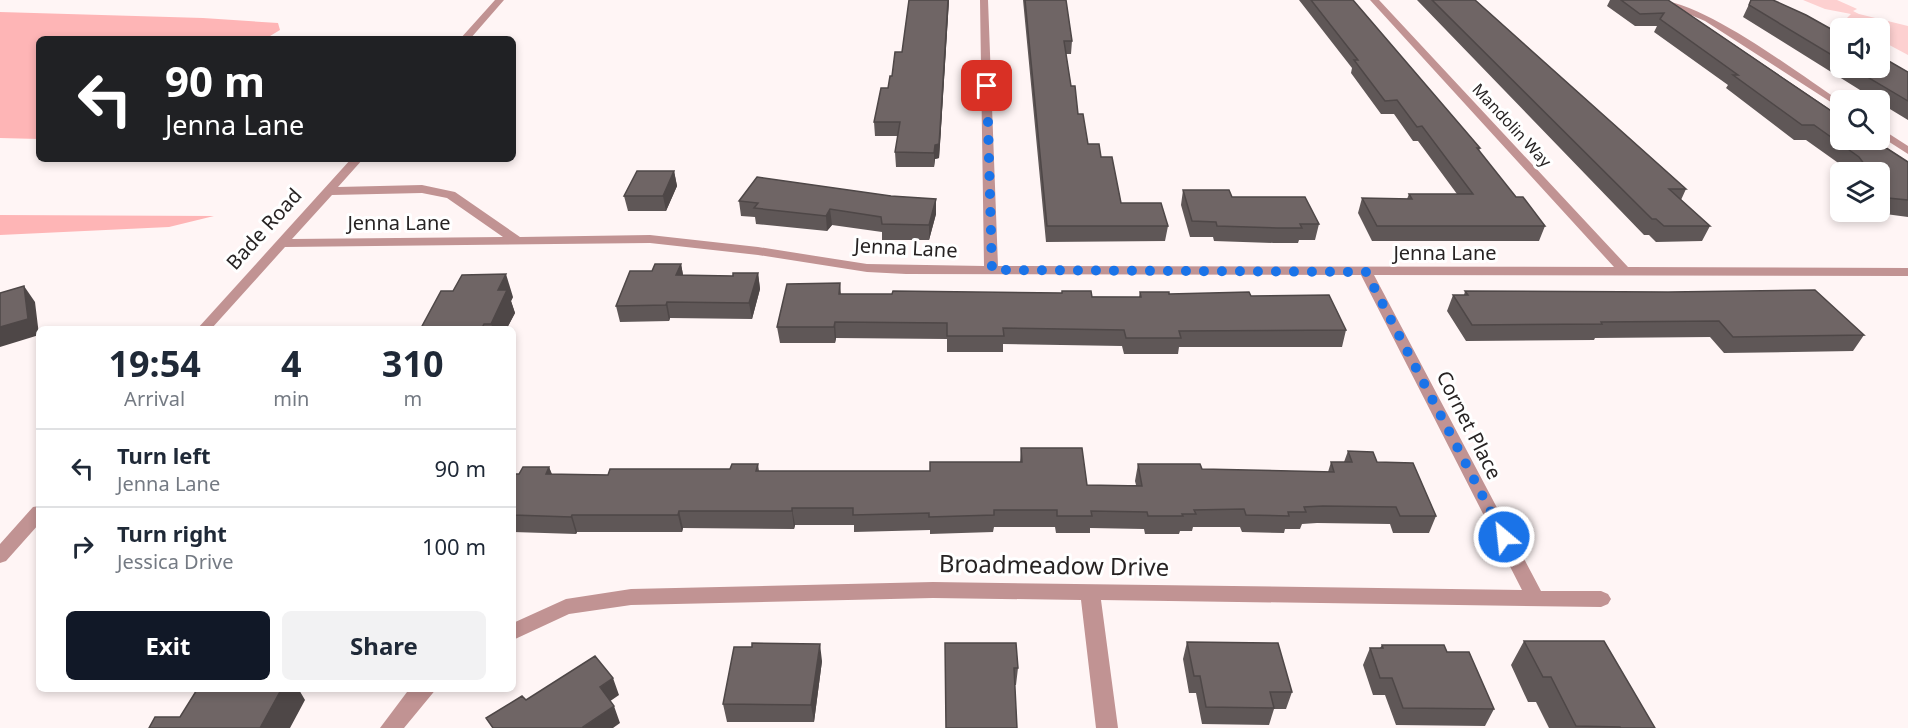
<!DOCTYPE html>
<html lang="en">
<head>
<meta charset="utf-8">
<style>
  :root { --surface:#fff; --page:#f2f2f3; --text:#1f2937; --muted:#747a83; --line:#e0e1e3; --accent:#111827 }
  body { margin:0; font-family:"Noto Sans",sans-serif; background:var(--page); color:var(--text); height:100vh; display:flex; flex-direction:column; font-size:22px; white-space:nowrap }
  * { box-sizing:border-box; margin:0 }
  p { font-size:20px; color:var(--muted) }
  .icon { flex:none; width:33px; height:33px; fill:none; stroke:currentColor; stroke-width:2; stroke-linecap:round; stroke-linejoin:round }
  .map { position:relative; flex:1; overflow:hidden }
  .details { position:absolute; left:36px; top:326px; width:480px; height:366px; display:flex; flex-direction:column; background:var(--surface); border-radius:9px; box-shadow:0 3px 9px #0003 }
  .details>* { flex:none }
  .hud { position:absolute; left:36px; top:36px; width:480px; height:126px; border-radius:9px; box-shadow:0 3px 9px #0003; background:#202124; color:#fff; overflow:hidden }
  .tools { position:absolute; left:1830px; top:18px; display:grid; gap:12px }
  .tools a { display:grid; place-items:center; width:60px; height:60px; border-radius:9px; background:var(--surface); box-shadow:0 3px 9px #0003; font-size:30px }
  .pin { position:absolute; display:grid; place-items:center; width:51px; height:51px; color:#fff; margin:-26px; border-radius:12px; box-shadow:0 3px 9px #0006 }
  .me { position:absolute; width:66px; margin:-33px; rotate:332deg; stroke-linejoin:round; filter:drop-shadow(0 0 4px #0008) }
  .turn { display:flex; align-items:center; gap:21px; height:126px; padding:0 30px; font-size:27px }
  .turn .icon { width:78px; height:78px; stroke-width:2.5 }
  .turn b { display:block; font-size:42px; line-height:51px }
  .eta { display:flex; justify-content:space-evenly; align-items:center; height:102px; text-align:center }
  .eta b { font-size:36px; font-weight:700; line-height:42px }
  .button { display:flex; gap:12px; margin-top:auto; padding:12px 30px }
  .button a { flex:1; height:69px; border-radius:9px; background:var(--accent); color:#fff; font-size:24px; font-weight:700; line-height:69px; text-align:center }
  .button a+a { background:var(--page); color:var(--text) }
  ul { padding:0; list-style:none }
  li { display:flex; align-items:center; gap:18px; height:78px; padding:0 30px; border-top:2px solid var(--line) }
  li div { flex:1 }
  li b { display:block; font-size:22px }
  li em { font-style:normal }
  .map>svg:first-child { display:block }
  .green { fill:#feb5b6 }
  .water { fill:#fdd0d0 }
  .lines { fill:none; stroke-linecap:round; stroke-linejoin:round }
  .minor { fill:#c19393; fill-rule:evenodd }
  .wall { fill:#5f5757 }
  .shaded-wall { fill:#4e4747 }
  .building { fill:#6f6565; stroke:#4e4747; stroke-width:1.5 }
  .route { stroke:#1a73e8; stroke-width:10; stroke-dasharray:0 18 }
  .labels { text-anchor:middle; stroke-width:6; stroke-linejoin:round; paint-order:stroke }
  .far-street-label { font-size:16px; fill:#272323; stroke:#fff }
  .street-label { font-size:20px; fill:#272323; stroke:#fff }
  .near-street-label { font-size:24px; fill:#272323; stroke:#fff }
</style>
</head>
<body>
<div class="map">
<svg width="1908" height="728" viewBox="0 0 1908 728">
  <rect width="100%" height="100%" fill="#fff5f5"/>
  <path class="green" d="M0,12L203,18L278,23L280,30L265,39H39V139L0,138Z
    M0,215L214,216L169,227L0,235Z"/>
  <path class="water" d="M1803,0H1837L1855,8L1857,9L1853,11L1859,14L1908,26V55L1880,40V28C1865,28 1856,29 1847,18L1851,14L1825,9Z"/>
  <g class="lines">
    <path class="minor" d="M495,0H504L470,39H460Z
      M980,0H988L998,266L1614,267L1370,0H1379L1628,267L1908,268V276L1374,275L1541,591H1601L1608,594L1611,599L1608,604L1601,607L1101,600L1118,728H1096L1081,600L933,598L631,605L569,614L513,640V623L566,599L631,589L933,582L1522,590L1361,275L906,274L867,272L758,255L650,243L285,247L212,328H198L351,159H363L338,187L422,185L455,192L520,237L650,235L758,247L867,264L984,266ZM422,193L447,198L503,237L292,239L332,195Z
      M1656,0C1702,0 1799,74 1840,101V108L1705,21Z
      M1880,128L1908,146V154L1880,136Z
      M39,506V524L6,561L0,563V544L33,507Z
      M410,688H437L404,728H380Z"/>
  </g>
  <path class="wall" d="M909,0H949L940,144L939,158L935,159L934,167H896L895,152L898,136H875L874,122L902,52Z
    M1023,0H1066L1072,41L1071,54H1066L1071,86L1078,114L1088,144L1101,157L1121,203L1168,226L1165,241L1046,242Z
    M1299,0H1353L1480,148L1479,151L1516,197L1545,226L1539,241H1372L1358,213L1362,198L1407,199L1409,194H1457L1418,141H1413L1394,114H1381L1351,73L1352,68Z
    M1417,0H1475L1686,189L1681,200L1710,226L1702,241L1656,242L1649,235H1644Z
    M1610,0H1668L1908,162V217L1878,213V212H1880V172H1851L1806,140H1794L1726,88L1728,85L1654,32L1657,26H1635L1607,6Z
    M1751,0L1840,34V68H1880L1908,72V120L1880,103V100H1876L1743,17Z
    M674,171L677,186L666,211H628L624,196Z
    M1183,190L1232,197L1319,224L1315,240H1299L1298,243H1274L1214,241L1213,237H1190L1181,205Z
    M891,196L936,199V214L929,240H882V232L832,225L827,231L756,224L755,217L741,216L739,201Z
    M681,264L683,275L733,276L758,273L760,289L752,319L670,318L669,321L620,322L616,306L652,271Z
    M840,283L841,294L1139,297L1140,292L1169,294L1251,296L1346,330L1342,347H1179L1178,354H1124L1122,346L1003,344V352H947V339L836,338L835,343H780L777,327Z
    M1465,291L1864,335L1853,351L1724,353L1710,337L1595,338L1594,340L1466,341L1447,311L1453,295H1464Z
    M513,297L511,301L515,313L507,328H421Z
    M1021,448L1087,485H1136L1135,481L1138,464L1202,469L1328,472L1331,462H1344L1348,451L1377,462L1436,516L1429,533H1393L1390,524L1317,523L1302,524L1300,529H1285L1284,533L1242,532L1240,527H1193L1192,531H1180L1179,534H1145L1144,529L1090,528V533H1056L1055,527H994L993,532L930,534V530L854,532V525H795L794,529L683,528L682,532H577L576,534L513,532V474H519L549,467L552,474L608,475L730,469L758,464L759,471H930L1020,462Z
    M1524,641L1655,728H1549L1536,702H1528L1511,665Z
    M1187,642L1292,692L1286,709H1274L1269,725L1202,724L1196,693H1189L1183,659Z
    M945,643L1018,668L1016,685H1014Z
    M1382,645L1447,652L1494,709L1485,726L1396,725L1385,695H1373L1363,665L1370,648H1380Z
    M822,661L814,722H727L723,704Z"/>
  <path class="shaded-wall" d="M948,0H949L940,144L939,158L935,159L934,167V153Z
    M674,171L677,186L666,211L663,196Z
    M936,199V214L929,240V225Z
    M830,209L832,225L827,231L826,216Z
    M681,264L684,280L676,275Z
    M758,273L760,289L752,319L749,303Z
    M506,274L513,297L511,301L515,313L507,328H493L491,324L498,290Z
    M24,286L35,302L39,335L0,347V327Z
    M667,302L670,318L669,321L666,305Z
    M835,322L836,338L835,343L834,327Z
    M549,467L555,484L546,474Z
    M792,508L795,525L794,529L792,511Z
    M679,511L683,528L682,532L678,515Z
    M572,515L577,532L576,534L571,517Z
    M820,644L822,661L814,722L811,705Z
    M613,678L619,695L606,704L600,687Z
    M272,688H298L305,700L290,728H260Z
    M614,706L620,723L613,728H583V727Z"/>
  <path class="building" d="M909,0H948L940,130L939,144L935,145L934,153L895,152L900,122H874L881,88H888L890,76H892L895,52H902Z
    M1025,0H1066L1072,41H1064L1071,86H1075L1078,114H1083L1088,144H1099L1101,157H1112L1121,203H1161L1168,226H1047Z
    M1311,0H1353L1480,148H1477L1516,197H1523L1545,226H1377L1362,198L1412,199L1409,194H1473L1422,126L1417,127L1397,100L1385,101L1354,60H1358Z
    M1432,0H1475L1686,189H1669L1710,226H1664L1656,219H1652Z
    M1621,0H1668L1840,117V140H1874L1908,162V200L1888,198L1880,186V172H1870L1859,157L1814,125H1802L1733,75H1738L1660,19L1664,13L1640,14Z
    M1751,0H1773L1806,15L1840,34V60L1749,5Z
    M1880,56L1908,72V101L1852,68H1880Z
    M637,171H674L663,196H624Z
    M757,177L891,196L936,199L929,225L882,224L881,217L830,209L826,216L754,208L758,203L739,201Z
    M1183,190H1229L1232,197H1305L1319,224H1300L1302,228H1277L1217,226L1216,222L1192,221Z
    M655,264H681L676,275L733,276V273H758L749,303L667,302L666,305L616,306L630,271H652Z
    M506,274L498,290H507L491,324H484L482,328H421L441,291H453L462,275Z
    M840,283L839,294H892L893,291L1062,293V291H1091L1092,297H1141L1140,292H1169V294L1249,292L1251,296L1329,295L1346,330L1179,331L1181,338H1126L1124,330L1003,328L1004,336H947V323L835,322L834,327H777L787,284Z
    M24,286L28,319L0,327V293Z
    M1815,290L1864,335L1733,337L1719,321L1601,322L1602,324L1472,325L1453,295H1468L1465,291L1668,292Z
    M1021,448H1082L1087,485L1142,486L1138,464H1200L1202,469L1334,472L1331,462H1352L1348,451L1373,452L1377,462L1413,463L1436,516H1400L1396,507L1323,506L1304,507L1306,512H1288L1289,516L1246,515L1244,509L1194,510L1196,514H1182L1183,516H1148L1147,512L1091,511L1092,516H1057V510H994V515L929,517V513L853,515V508H792V511H679L678,515H572L571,517L513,515V474H519L523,467H549L546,474L608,475L610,469H730L732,464H758L756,471H930V462H1022Z
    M1524,641H1604L1655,728H1621L1620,727L1576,726L1551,677H1543Z
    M1187,642L1278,643L1292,692H1270L1274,708L1206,707L1200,676H1194Z
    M752,643L820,644L811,705L723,704L734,647H752Z
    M945,643H1016L1018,668H1014L1017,728H946Z
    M1382,645H1444L1447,652H1469L1494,709L1403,708L1392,678H1380L1370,648H1383Z
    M595,656L613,678L600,687L614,706L583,727V728H493L486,718L522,696L526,700Z
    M198,688H282L260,728H149L155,717H180Z"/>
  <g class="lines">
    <path class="route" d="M987,86L992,270L1366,272L1504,537"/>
  </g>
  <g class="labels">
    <g class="far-street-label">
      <text transform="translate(1512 125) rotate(47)" y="6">Mandolin Way</text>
    </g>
    <g class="street-label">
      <text x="399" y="230">Jenna Lane</text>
      <text transform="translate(264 229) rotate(-48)" y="7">Bade Road</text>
      <text transform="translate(906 248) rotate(3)" y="7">Jenna Lane</text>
      <text x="1445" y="260">Jenna Lane</text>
      <text transform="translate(1469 425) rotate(63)" y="7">Cornet Place</text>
    </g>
    <g class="near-street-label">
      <text transform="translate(1054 566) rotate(1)" y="8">Broadmeadow Drive</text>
    </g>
  </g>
</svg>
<div class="tools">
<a><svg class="icon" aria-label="sound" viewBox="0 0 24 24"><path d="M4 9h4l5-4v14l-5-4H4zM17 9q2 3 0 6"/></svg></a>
<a><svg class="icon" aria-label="search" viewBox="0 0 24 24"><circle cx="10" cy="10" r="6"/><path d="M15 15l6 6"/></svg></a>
<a><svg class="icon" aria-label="layers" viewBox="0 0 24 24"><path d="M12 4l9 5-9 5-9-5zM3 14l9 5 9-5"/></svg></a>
</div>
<div class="pin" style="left:987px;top:86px;background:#d93025"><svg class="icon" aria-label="arrive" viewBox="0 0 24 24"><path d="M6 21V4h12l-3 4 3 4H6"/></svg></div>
<svg class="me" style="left:1504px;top:537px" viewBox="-20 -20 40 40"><circle r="17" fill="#1a73e8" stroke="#fff" stroke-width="3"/><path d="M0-11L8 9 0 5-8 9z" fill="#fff"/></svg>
<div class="hud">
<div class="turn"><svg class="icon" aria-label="left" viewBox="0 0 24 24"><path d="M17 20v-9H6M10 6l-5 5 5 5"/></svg><div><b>90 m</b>Jenna Lane</div></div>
</div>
<section class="details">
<div class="eta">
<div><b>19:54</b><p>Arrival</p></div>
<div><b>4</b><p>min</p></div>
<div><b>310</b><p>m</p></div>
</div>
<ul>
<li><svg class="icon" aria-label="left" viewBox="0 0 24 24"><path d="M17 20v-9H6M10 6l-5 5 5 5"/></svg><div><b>Turn left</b><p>Jenna Lane</p></div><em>90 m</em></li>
<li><svg class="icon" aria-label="right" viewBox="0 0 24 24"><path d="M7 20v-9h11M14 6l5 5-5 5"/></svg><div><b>Turn right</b><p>Jessica Drive</p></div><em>100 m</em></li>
</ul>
<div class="button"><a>Exit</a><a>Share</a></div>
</section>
</div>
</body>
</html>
